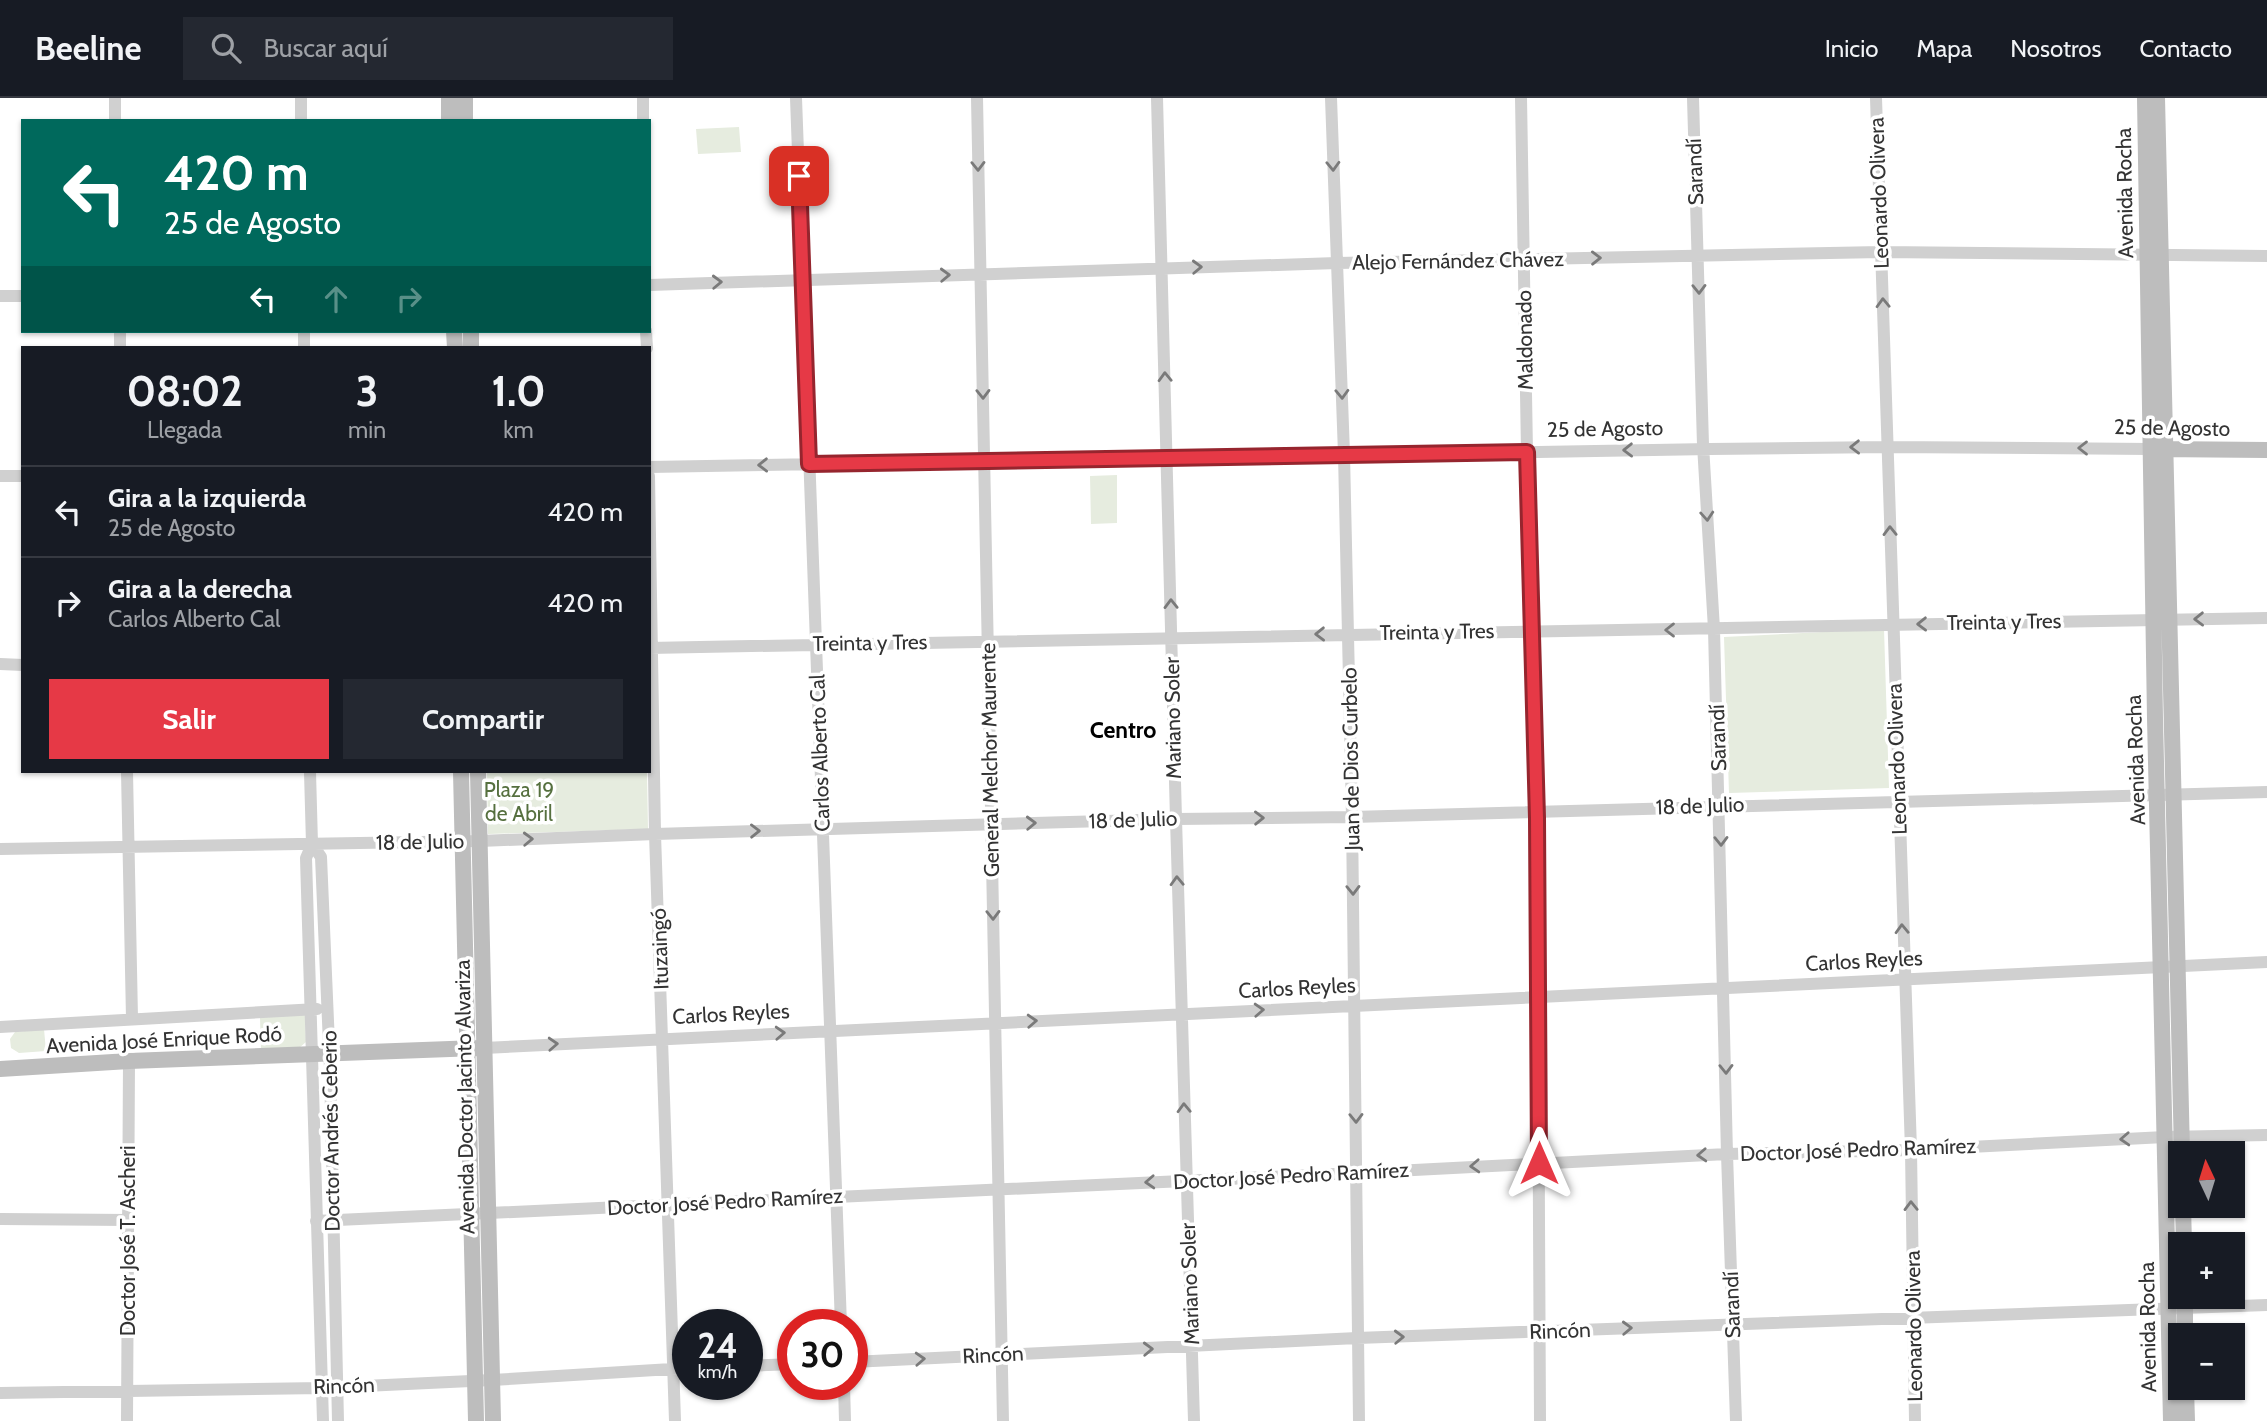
<!DOCTYPE html>
<html lang="es">
<head>
<meta charset="utf-8">
<style>
  :root { --surface:#171b24; --page:#242831; --text:#f1f3f6; --muted:#9ea1a6; --line:#363941; --accent:#e63946 }
  body { margin:0; font-family:Cabin,sans-serif; background:var(--page); color:var(--text); height:100vh; display:flex; flex-direction:column; font-size:26px; white-space:nowrap }
  * { box-sizing:border-box; margin:0 }
  p { font-size:23px; color:var(--muted) }
  .icon { flex:none; width:38px; height:38px; fill:none; stroke:currentColor; stroke-width:2; stroke-linecap:round; stroke-linejoin:round }
  .map { position:relative; flex:1; overflow:hidden }
  .side { position:absolute; left:21px; top:248px; width:630px; height:427px; display:flex; flex-direction:column; background:var(--surface); border-radius:0px; box-shadow:0 2px 5px #0004 }
  .side>* { flex:none }
  .top-card { position:absolute; left:21px; top:21px; width:630px; height:214px; border-radius:0px; box-shadow:0 2px 5px #0004; background:#00695c; color:#fff; overflow:hidden }
  .needle { width:46px; rotate:356deg }
  .buttons { position:absolute; left:2168px; top:1043px; display:grid; gap:14px }
  .buttons a { display:grid; place-items:center; width:77px; height:77px; border-radius:0px; background:var(--surface); box-shadow:0 2px 5px #0004; font-size:35px }
  .speed { position:absolute; left:672px; top:1211px; display:flex; gap:14px; font-size:35px; font-weight:700; text-align:center }
  .speed>* { display:grid; place-content:center; width:91px; height:91px; border-radius:50%; background:var(--surface); box-shadow:0 2px 5px #0004; line-height:1 }
  .speed small { font-size:18px; font-weight:400 }
  .speed .limit { border:10px solid #d22; background:#fff; color:#111 }
  .pin { position:absolute; display:grid; place-items:center; width:60px; height:60px; color:#fff; margin:-30px; border-radius:14px; box-shadow:0 4px 10px #0006 }
  .me { position:absolute; width:77px; margin:-38px; rotate:0deg; stroke-linejoin:round; filter:drop-shadow(0 0 5px #0008) }
  .turn { display:flex; align-items:center; gap:24px; height:147px; padding:0 28px; font-size:32px }
  .turn .icon { width:91px; height:91px; stroke-width:2.5 }
  .turn b { display:block; font-size:49px; line-height:60px }
  .lanes { display:flex; align-items:center; height:66px; padding:0 28px; background:#0003; justify-content:center; gap:35px; direction:ltr }
  .lanes .off { opacity:.35 }
  .eta { display:flex; justify-content:space-evenly; align-items:center; height:119px; text-align:center }
  .eta b { font-size:42px; font-weight:800; line-height:49px }
  .primary-button { display:flex; gap:14px; margin-top:auto; padding:14px 28px }
  .primary-button a { flex:1; height:80px; border-radius:0px; background:var(--accent); color:#fff; font-size:28px; font-weight:800; line-height:80px; text-align:center }
  .primary-button a+a { background:var(--page); color:var(--text) }
  ul { padding:0; list-style:none }
  li { display:flex; align-items:center; gap:21px; height:91px; padding:0 28px; border-top:2px solid var(--line) }
  li div { flex:1 }
  li b { display:block; font-size:26px }
  li em { font-style:normal }
  header { display:flex; align-items:center; gap:42px; box-sizing:border-box; height:98px; padding:0 35px; background:var(--surface); border-bottom:2px solid var(--line) }
  header strong { font-size:33px }
  nav { display:flex; gap:38px; margin-inline-start:auto; font-size:24px }
  .search { width:490px; height:63px; background:var(--page); display:flex; align-items:center; gap:18px; box-sizing:border-box; padding:0 24px; border-radius:0px; color:var(--muted); font-size:26px }
  .map>svg:first-child { display:block }
  .green { fill:#e6ecdf }
  .lines { fill:none; stroke-linecap:round; stroke-linejoin:round }
  .street { stroke:#d0d0d0; stroke-width:12 }
  .secondary { stroke:#bdbdbd; stroke-width:16 }
  .oneway { stroke:#7a7a7a }
  .route-casing { stroke:#96252e; stroke-width:18 }
  .route { stroke:#e63946; stroke-width:12 }
  .labels { text-anchor:middle; stroke-width:7; stroke-linejoin:round; paint-order:stroke }
  .street-label { font-size:21px; fill:#333; stroke:#fff }
  .park-label { font-size:21px; fill:#56703f; stroke:#fff }
  .neighbourhood-label { font-size:23px; font-weight:bold; fill:#000; stroke:#fff }
</style>
</head>
<body>
<header>
<strong>Beeline</strong>
<div class="search"><svg class="icon" aria-label="search" viewBox="0 0 24 24"><circle cx="10" cy="10" r="6"/><path d="M15 15l6 6"/></svg>Buscar aquí</div>
<nav><a>Inicio</a><a>Mapa</a><a>Nosotros</a><a>Contacto</a></nav>
</header>
<div class="map">
<svg width="2267" height="1323" viewBox="0 0 2267 1323">
  <rect width="100%" height="100%" fill="#fff"/>
  <path class="green" d="M739,29L741,54L698,56L696,31Z
    M1117,377V425L1091,426L1090,378Z
    M1884,531L1889,690L1729,695L1724,539Z
    M487,674H647L648,731L488,736Z
    M305,916L306,944L299,950L261,952L260,919Z
    M44,931L46,953L19,955L11,950L10,941L15,934Z"/>
  <g class="lines">
    <path class="street" d="M115,0V23
      M301,0V23
      M643,0V23
      M796,0L841,1227
      M977,0L1003,1323
      M1157,0L1176,721L1194,1323
      M1331,0L1344,356L1352,719L1359,1323
      M1521,0L1527,354L1537,721L1540,1323
      M1693,0L1703,347L1714,531L1727,1056L1736,1323
      M1876,0L1911,1052L1915,1323
      M649,187L1337,165L1881,154L2267,158
      M0,198H23
      M120,233V250
      M304,233V250
      M646,233L647,250
      M649,369L1710,351L1888,349L2151,351
      M0,378H23
      M649,378L655,736L675,1323
      M649,550L2267,520
      M0,566L23,567
      M127,674L132,920
      M310,674L312,746L306,760L323,1323
      M312,746L321,759L330,970L338,1323
      M0,751L480,743L655,736L1176,721L1352,719L2267,694
      M0,929L317,911
      M484,950L2267,864
      M0,1121L129,1122
      M316,1123L1356,1075L1727,1056L1911,1052L2165,1039L2267,1037
      M852,1264L1357,1240L2267,1207
      M747,1268L793,1266
      M844,1286L845,1323
      M0,1295L322,1290L492,1282L688,1270
      M127,1323L129,963"/>
    <path class="secondary" d="M449,0V23
      M465,0V23
      M2145,0L2155,620L2171,1323
      M2157,0L2182,1055
      M454,233L455,250
      M471,233V250
      M2157,351L2267,352
      M461,674L476,1323
      M478,674L493,1323
      M0,971L129,963L477,950
      M2183,1108L2184,1146
      M2185,1199V1237
      M2186,1290L2187,1323"/>
  </g>
  <defs><path id="oneway-chevron" d="M-2-3.5L2.5 0L-2 3.5" fill="none" stroke-width="1.6" stroke-linecap="round" stroke-linejoin="round" transform="scale(1.75)"/></defs>
  <g class="oneway">
    <use href="#oneway-chevron" transform="translate(978 68) rotate(89)"/>
    <use href="#oneway-chevron" transform="translate(1333 68) rotate(88)"/>
    <use href="#oneway-chevron" transform="translate(1596 160) rotate(-1)"/>
    <use href="#oneway-chevron" transform="translate(1197 169) rotate(-2)"/>
    <use href="#oneway-chevron" transform="translate(945 177) rotate(-2)"/>
    <use href="#oneway-chevron" transform="translate(717 184) rotate(-2)"/>
    <use href="#oneway-chevron" transform="translate(1699 191) rotate(89)"/>
    <use href="#oneway-chevron" transform="translate(1883 205) rotate(-92)"/>
    <use href="#oneway-chevron" transform="translate(1165 279) rotate(-92)"/>
    <use href="#oneway-chevron" transform="translate(983 296) rotate(89)"/>
    <use href="#oneway-chevron" transform="translate(1342 296) rotate(88)"/>
    <use href="#oneway-chevron" transform="translate(1855 349) rotate(179)"/>
    <use href="#oneway-chevron" transform="translate(2083 350) rotate(-180)"/>
    <use href="#oneway-chevron" transform="translate(1628 352) rotate(179)"/>
    <use href="#oneway-chevron" transform="translate(763 367) rotate(179)"/>
    <use href="#oneway-chevron" transform="translate(1707 418) rotate(86)"/>
    <use href="#oneway-chevron" transform="translate(1890 433) rotate(-91)"/>
    <use href="#oneway-chevron" transform="translate(1171 506) rotate(-91)"/>
    <use href="#oneway-chevron" transform="translate(2199 521) rotate(179)"/>
    <use href="#oneway-chevron" transform="translate(1922 526) rotate(179)"/>
    <use href="#oneway-chevron" transform="translate(1670 532) rotate(180)"/>
    <use href="#oneway-chevron" transform="translate(1320 536) rotate(179)"/>
    <use href="#oneway-chevron" transform="translate(1259 720) rotate(-1)"/>
    <use href="#oneway-chevron" transform="translate(1031 725) rotate(-2)"/>
    <use href="#oneway-chevron" transform="translate(755 733) rotate(-1)"/>
    <use href="#oneway-chevron" transform="translate(528 741) rotate(-2)"/>
    <use href="#oneway-chevron" transform="translate(1721 743) rotate(89)"/>
    <use href="#oneway-chevron" transform="translate(1177 783) rotate(-92)"/>
    <use href="#oneway-chevron" transform="translate(1353 792) rotate(89)"/>
    <use href="#oneway-chevron" transform="translate(993 817) rotate(89)"/>
    <use href="#oneway-chevron" transform="translate(1902 831) rotate(-92)"/>
    <use href="#oneway-chevron" transform="translate(1259 912) rotate(-3)"/>
    <use href="#oneway-chevron" transform="translate(1032 923) rotate(-3)"/>
    <use href="#oneway-chevron" transform="translate(780 935) rotate(-3)"/>
    <use href="#oneway-chevron" transform="translate(553 946) rotate(-3)"/>
    <use href="#oneway-chevron" transform="translate(1726 971) rotate(89)"/>
    <use href="#oneway-chevron" transform="translate(1184 1010) rotate(-92)"/>
    <use href="#oneway-chevron" transform="translate(1356 1020) rotate(89)"/>
    <use href="#oneway-chevron" transform="translate(2125 1041) rotate(177)"/>
    <use href="#oneway-chevron" transform="translate(1702 1057) rotate(177)"/>
    <use href="#oneway-chevron" transform="translate(1475 1068) rotate(177)"/>
    <use href="#oneway-chevron" transform="translate(1150 1084) rotate(177)"/>
    <use href="#oneway-chevron" transform="translate(1911 1108) rotate(-91)"/>
    <use href="#oneway-chevron" transform="translate(1627 1230) rotate(-2)"/>
    <use href="#oneway-chevron" transform="translate(1399 1239) rotate(-2)"/>
    <use href="#oneway-chevron" transform="translate(1148 1251) rotate(-2)"/>
    <use href="#oneway-chevron" transform="translate(920 1261) rotate(-3)"/>
  </g>
  <g class="lines">
    <defs>
      <path id="route" d="M799,78L809,366L1527,354L1537,720L1539,1065"/>
    </defs>
    <use href="#route" class="route-casing"/>
    <use href="#route" class="route"/>
  </g>
  <g class="labels">
    <g class="street-label">
      <text transform="translate(1695 74) rotate(-92)" y="7">Sarandí</text>
      <text transform="translate(1879 95) rotate(-92)" y="7">Leonardo Olivera</text>
      <text transform="translate(2125 95) rotate(-91)" y="7">Avenida Rocha</text>
      <text transform="translate(1458 163) rotate(-1)" y="7">Alejo Fernández Chávez</text>
      <text transform="translate(1525 242) rotate(-91)" y="7">Maldonado</text>
      <text transform="translate(2172 330) rotate(1)" y="7">25 de Agosto</text>
      <text transform="translate(1605 331) rotate(-1)" y="7">25 de Agosto</text>
      <text transform="translate(2004 524) rotate(-1)" y="7">Treinta y Tres</text>
      <text transform="translate(1437 534) rotate(-1)" y="7">Treinta y Tres</text>
      <text transform="translate(870 545) rotate(-1)" y="7">Treinta y Tres</text>
      <text transform="translate(1173 620) rotate(-91)" y="7">Mariano Soler</text>
      <text transform="translate(1718 640) rotate(-92)" y="7">Sarandí</text>
      <text transform="translate(820 655) rotate(-92)" y="7">Carlos Alberto Cal</text>
      <text transform="translate(1351 661) rotate(-91)" y="7">Juan de Dios Curbelo</text>
      <text transform="translate(1897 661) rotate(-92)" y="7">Leonardo Olivera</text>
      <text transform="translate(990 662) rotate(-91)" y="7">General Melchor Maurente</text>
      <text transform="translate(2136 662) rotate(-92)" y="7">Avenida Rocha</text>
      <text transform="translate(1700 708) rotate(-2)" y="7">18 de Julio</text>
      <text transform="translate(1133 722) rotate(-2)" y="7">18 de Julio</text>
      <text transform="translate(420 744) rotate(-1)" y="7">18 de Julio</text>
      <text transform="translate(660 851) rotate(-92)" y="7">Ituzaingó</text>
      <text transform="translate(1864 863) rotate(-3)" y="7">Carlos Reyles</text>
      <text transform="translate(1297 890) rotate(-3)" y="7">Carlos Reyles</text>
      <text transform="translate(731 916) rotate(-3)" y="7">Carlos Reyles</text>
      <text transform="translate(164 942) rotate(-3)" y="7">Avenida José Enrique Rodó</text>
      <text transform="translate(465 999) rotate(-91)" y="7">Avenida Doctor Jacinto Alvariza</text>
      <text transform="translate(331 1033) rotate(-91)" y="7">Doctor Andrés Ceberio</text>
      <text transform="translate(1858 1052) rotate(-2)" y="7">Doctor José Pedro Ramírez</text>
      <text transform="translate(1291 1078) rotate(-3)" y="7">Doctor José Pedro Ramírez</text>
      <text transform="translate(725 1104) rotate(-3)" y="7">Doctor José Pedro Ramírez</text>
      <text transform="translate(128 1143) rotate(-90)" y="7">Doctor José T. Ascheri</text>
      <text transform="translate(1190 1186) rotate(-92)" y="7">Mariano Soler</text>
      <text transform="translate(1732 1207) rotate(-92)" y="7">Sarandí</text>
      <text transform="translate(1914 1228) rotate(-91)" y="7">Leonardo Olivera</text>
      <text transform="translate(2148 1229) rotate(-91)" y="7">Avenida Rocha</text>
      <text transform="translate(1560 1233) rotate(-2)" y="7">Rincón</text>
      <text transform="translate(993 1257) rotate(-3)" y="7">Rincón</text>
      <text transform="translate(344 1288) rotate(-2)" y="7">Rincón</text>
    </g>
    <g class="park-label">
      <text x="519" y="699">Plaza 19<tspan x="519" dy="24">de Abril</tspan></text>
    </g>
    <g class="neighbourhood-label">
      <text x="1123" y="640">Centro</text>
    </g>
  </g>
</svg>
<div class="buttons">
<a><svg class="needle" viewBox="-14 -14 28 28"><path d="M0-13l5 13h-10z" fill="#e53935"/><path d="M0 13l5-13h-10z" fill="#9ea1a6"/></svg></a>
<a>+</a>
<a>−</a>
</div>
<div class="speed"><div>24<small>km/h</small></div><div class="limit">30</div></div>
<div class="pin" style="left:799px;top:78px;background:#d93025"><svg class="icon" aria-label="arrive" viewBox="0 0 24 24"><path d="M6 21V4h12l-3 4 3 4H6"/></svg></div>
<svg class="me" style="left:1539px;top:1065px" viewBox="-20 -20 40 40"><path d="M0-17L14 15 0 8-14 15z" fill="#e63946" stroke="#fff" stroke-width="4"/></svg>
<div class="top-card">
<div class="turn"><svg class="icon" aria-label="left" viewBox="0 0 24 24"><path d="M17 20v-9H6M10 6l-5 5 5 5"/></svg><div><b>420 m</b>25 de Agosto</div></div>
<div class="lanes"><svg class="icon" aria-label="left" viewBox="0 0 24 24"><path d="M17 20v-9H6M10 6l-5 5 5 5"/></svg><svg class="icon off" aria-label="ahead" viewBox="0 0 24 24"><path d="M12 20V5M6 11l6-6 6 6"/></svg><svg class="icon off" aria-label="right" viewBox="0 0 24 24"><path d="M7 20v-9h11M14 6l5 5-5 5"/></svg></div>
</div>
<section class="side">
<div class="eta">
<div><b>08:02</b><p>Llegada</p></div>
<div><b>3</b><p>min</p></div>
<div><b>1.0</b><p>km</p></div>
</div>
<ul>
<li><svg class="icon" aria-label="left" viewBox="0 0 24 24"><path d="M17 20v-9H6M10 6l-5 5 5 5"/></svg><div><b>Gira a la izquierda</b><p>25 de Agosto</p></div><em>420 m</em></li>
<li><svg class="icon" aria-label="right" viewBox="0 0 24 24"><path d="M7 20v-9h11M14 6l5 5-5 5"/></svg><div><b>Gira a la derecha</b><p>Carlos Alberto Cal</p></div><em>420 m</em></li>
</ul>
<div class="primary-button"><a>Salir</a><a>Compartir</a></div>
</section>
</div>
</body>
</html>
